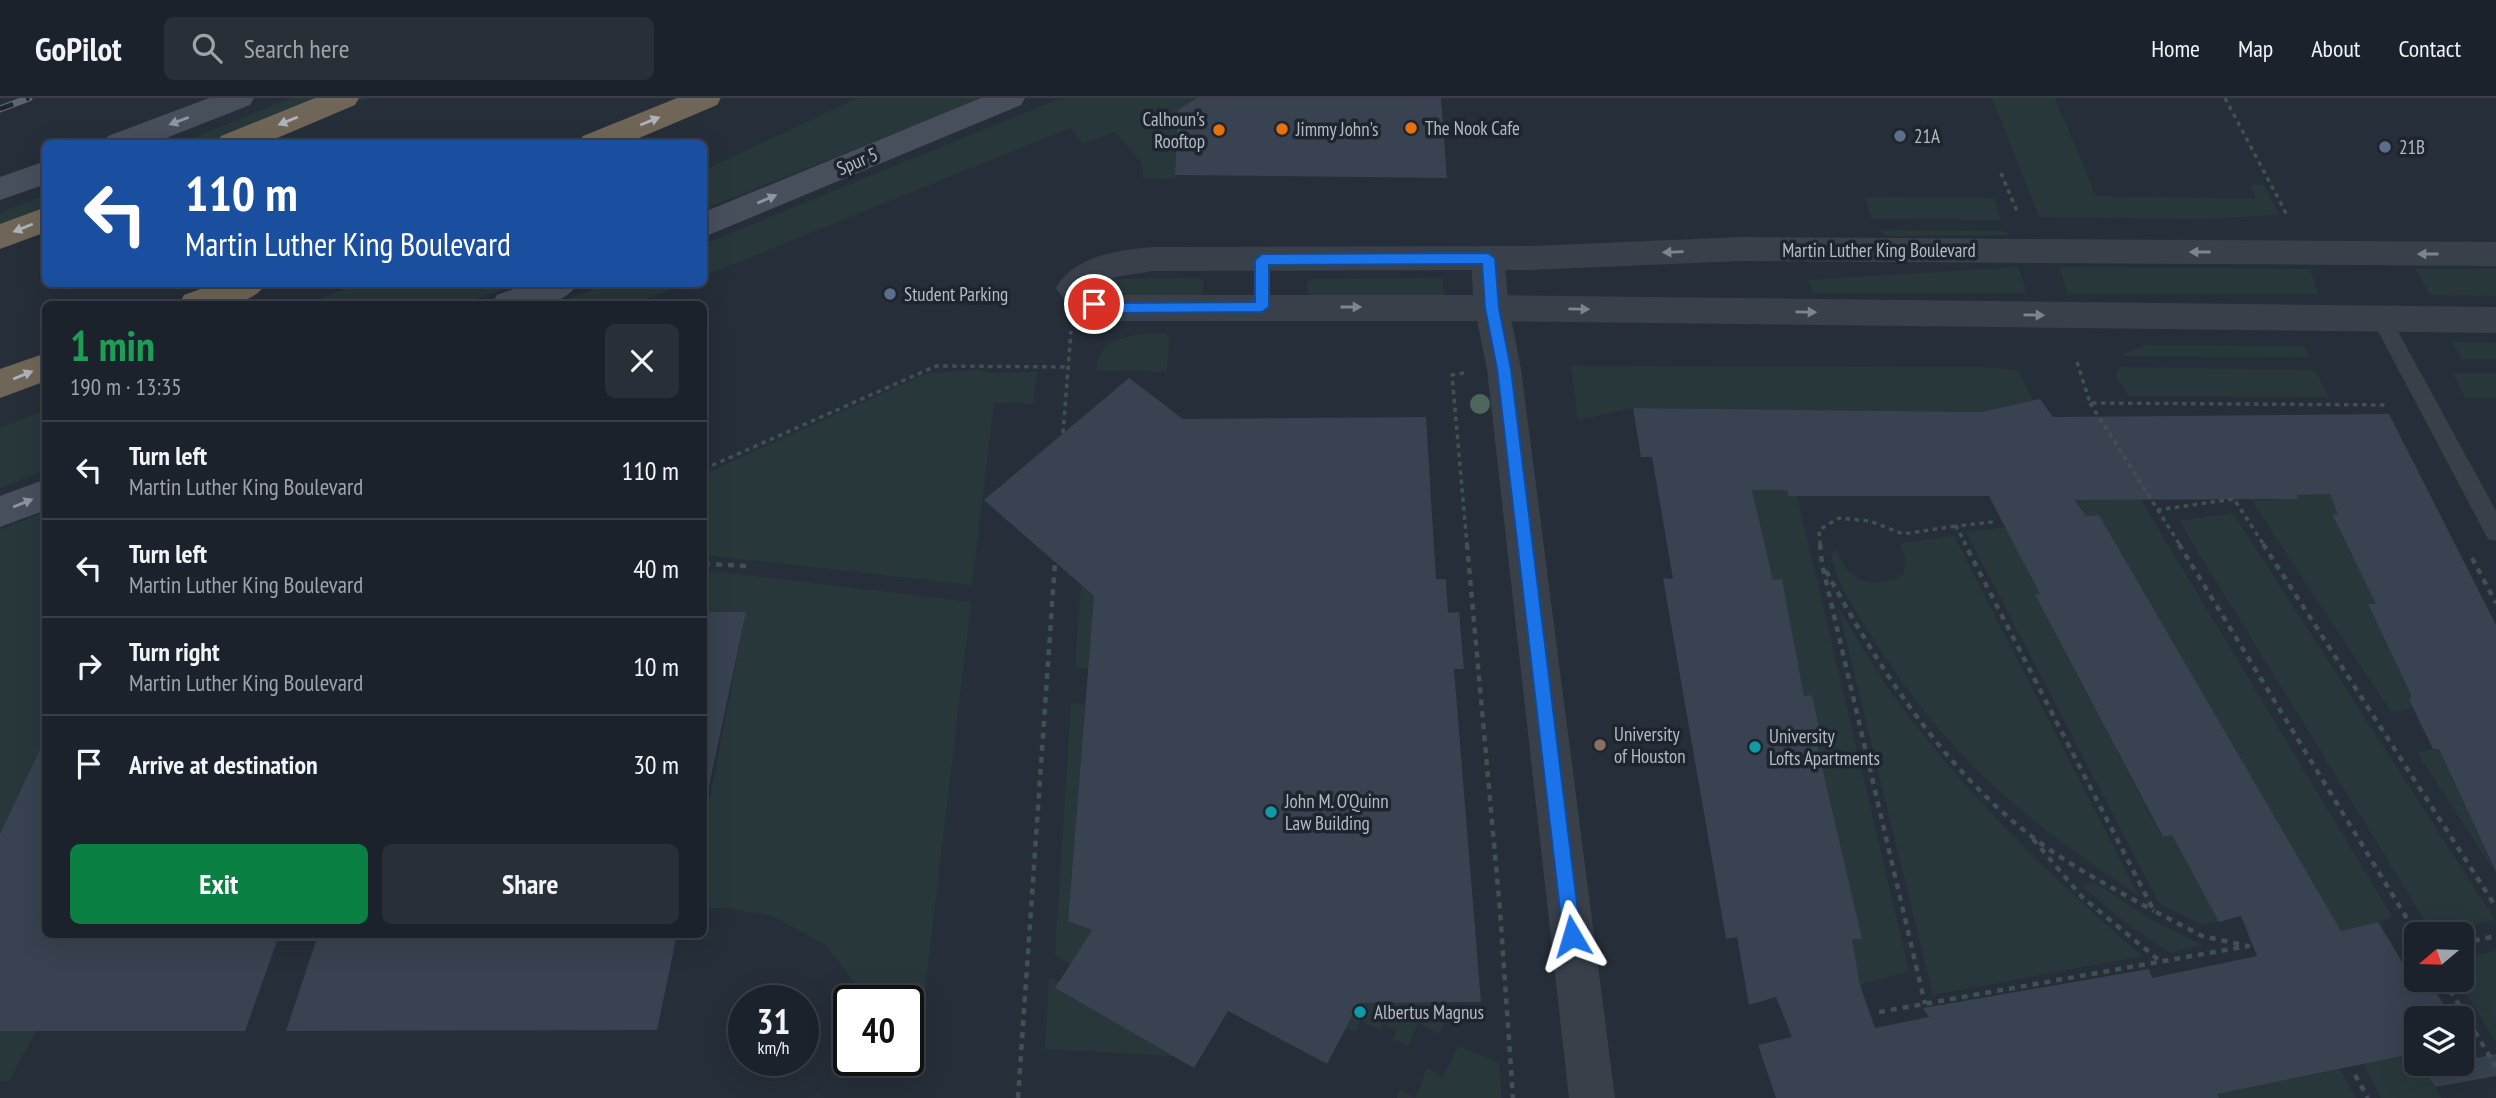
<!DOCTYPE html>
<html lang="en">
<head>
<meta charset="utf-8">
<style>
  :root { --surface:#1c222b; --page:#292f37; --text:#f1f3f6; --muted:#a0a4a9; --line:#3a3f47; --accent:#0b8043 }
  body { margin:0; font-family:"PT Sans Narrow",sans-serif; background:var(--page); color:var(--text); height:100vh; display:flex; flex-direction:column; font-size:26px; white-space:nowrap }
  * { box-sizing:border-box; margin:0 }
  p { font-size:23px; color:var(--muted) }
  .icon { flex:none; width:38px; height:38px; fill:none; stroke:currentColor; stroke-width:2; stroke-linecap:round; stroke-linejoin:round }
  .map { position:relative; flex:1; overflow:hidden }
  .details { position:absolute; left:42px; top:203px; width:665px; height:637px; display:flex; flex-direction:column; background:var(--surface); border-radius:10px; box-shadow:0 7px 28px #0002,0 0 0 2px var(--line) }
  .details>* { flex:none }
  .banner { position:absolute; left:42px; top:42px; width:665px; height:147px; border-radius:10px; box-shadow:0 7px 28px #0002,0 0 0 2px var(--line); background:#1a4fa0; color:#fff; overflow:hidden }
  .needle { width:46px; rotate:251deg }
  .buttons { position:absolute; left:2404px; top:824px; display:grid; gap:14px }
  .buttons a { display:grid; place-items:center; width:70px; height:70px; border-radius:10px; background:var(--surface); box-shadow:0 7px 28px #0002,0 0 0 2px var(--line); font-size:35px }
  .speed { position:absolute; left:728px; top:887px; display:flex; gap:14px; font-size:35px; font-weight:700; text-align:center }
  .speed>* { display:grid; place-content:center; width:91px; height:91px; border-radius:50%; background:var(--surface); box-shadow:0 7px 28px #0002,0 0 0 2px var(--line); line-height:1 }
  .speed small { font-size:18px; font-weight:400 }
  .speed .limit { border:4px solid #111; border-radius:10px; background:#fff; color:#111 }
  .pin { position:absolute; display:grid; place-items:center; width:60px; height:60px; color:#fff; margin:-30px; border:4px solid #fff; border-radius:50%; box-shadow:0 2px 7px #0007 }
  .me { position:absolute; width:77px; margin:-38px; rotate:353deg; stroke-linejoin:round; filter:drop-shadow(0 0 5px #0008) }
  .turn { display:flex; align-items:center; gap:24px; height:147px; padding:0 28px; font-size:32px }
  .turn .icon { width:91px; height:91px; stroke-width:2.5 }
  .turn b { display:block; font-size:49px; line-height:60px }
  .round { display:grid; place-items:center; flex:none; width:74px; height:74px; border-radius:10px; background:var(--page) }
  .summary { display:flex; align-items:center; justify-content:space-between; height:119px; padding:0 28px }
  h1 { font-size:42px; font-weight:700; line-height:52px; color:#1e9e55 }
  .action { display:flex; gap:14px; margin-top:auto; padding:14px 28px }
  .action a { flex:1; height:80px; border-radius:10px; background:var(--accent); color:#fff; font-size:28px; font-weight:700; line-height:80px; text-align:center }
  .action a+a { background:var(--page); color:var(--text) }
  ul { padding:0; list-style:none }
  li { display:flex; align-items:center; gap:21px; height:98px; padding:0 28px; border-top:2px solid var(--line) }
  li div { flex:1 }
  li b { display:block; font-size:26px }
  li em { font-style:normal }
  header { display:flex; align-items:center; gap:42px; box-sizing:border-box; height:98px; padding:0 35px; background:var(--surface); border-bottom:2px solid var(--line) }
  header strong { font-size:33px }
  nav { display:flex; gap:38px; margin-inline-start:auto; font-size:24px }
  .search { width:490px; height:63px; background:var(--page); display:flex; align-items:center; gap:18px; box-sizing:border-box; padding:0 24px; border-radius:10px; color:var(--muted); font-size:26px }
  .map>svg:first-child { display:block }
  .green { fill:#28383a }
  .building { fill:#384250; fill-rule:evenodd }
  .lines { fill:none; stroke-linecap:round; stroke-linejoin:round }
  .path-far1 { stroke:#405152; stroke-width:3.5; stroke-dasharray:4.5 4.5; stroke-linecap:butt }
  .path { stroke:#405152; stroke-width:4.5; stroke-dasharray:6 6; stroke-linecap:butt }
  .service { fill:#39404a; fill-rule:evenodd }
  .minor { fill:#39404a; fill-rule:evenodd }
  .tertiary { fill:#39404a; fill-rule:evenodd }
  .secondary { fill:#484f5c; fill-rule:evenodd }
  .motorway { fill:#6f6657; fill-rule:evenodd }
  .rail-casing { stroke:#5c6470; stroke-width:7 }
  .rail { stroke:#1e252f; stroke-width:4.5; stroke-dasharray:14; stroke-linecap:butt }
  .tree { fill:#4e665c }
  .oneway { fill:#8f95a0 }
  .oneway2 { fill:#aeb2ba }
  .oneway3 { fill:#7d848e }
  .route { fill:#1a73e8; stroke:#114b97; stroke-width:2 }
  .food-dot { fill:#e8710a; stroke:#1e252f; stroke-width:2.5 }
  .service-dot { fill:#5c6f8a; stroke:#1e252f; stroke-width:2.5 }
  .education-dot { fill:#8d6e63; stroke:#1e252f; stroke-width:2.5 }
  .culture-dot { fill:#0f9aa8; stroke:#1e252f; stroke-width:2.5 }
  .labels { text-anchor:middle; stroke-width:7; stroke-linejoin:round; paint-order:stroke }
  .poi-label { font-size:19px; fill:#b5bbc5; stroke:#1e252f; text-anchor:start }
  .street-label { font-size:19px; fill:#b5bbc5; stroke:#1e252f }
</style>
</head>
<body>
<header>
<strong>GoPilot</strong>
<div class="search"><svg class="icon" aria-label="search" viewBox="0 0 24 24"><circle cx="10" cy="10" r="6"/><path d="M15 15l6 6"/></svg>Search here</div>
<nav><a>Home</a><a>Map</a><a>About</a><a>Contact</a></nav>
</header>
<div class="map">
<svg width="2496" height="1000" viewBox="0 0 2496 1000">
  <rect width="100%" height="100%" fill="#262e39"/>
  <path class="green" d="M292,0H369L248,45L177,46Z
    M858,0H984L704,111V72Z
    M1061,0H1206L1179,18L1175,81L1143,80L1142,66L1115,34L1083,46L1070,30L704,178V146Z
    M1992,0H2055L2096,98L2256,101L2250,87H2264L2279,117L2204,121L2039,119Z
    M45,97V120L0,136V115Z
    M1865,99L1994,100L2001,122L1871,121Z
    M1877,132L2006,133L2007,137L1888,138Z
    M2018,169L2027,195H1812L1808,182Z
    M2059,169L2310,171L2319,196H2068Z
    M2416,171H2496V198L2429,197Z
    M1199,180L1204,183L1202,197H1113L1106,194L1103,187L1111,181Z
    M1442,180L1444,198H1312L1307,194V183L1314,181Z
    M358,186H517L464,206H306Z
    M607,186H685L633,206H555Z
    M1165,235L1169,239L1167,274L1097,273C1095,237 1139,236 1165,235Z
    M2452,244L2496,245V261H2461Z
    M2144,247L2304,248L2310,259L2120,258Z
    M1571,268L1980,269L2018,272L2033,302L1981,314L1633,310L1578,322Z
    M2119,269L2315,272L2329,299L2129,298L2116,279Z
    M980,272L990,275L1037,274L1033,306L994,305L972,487L704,457V376L928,275Z
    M2453,275H2496V300H2465Z
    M45,312V372L0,390V330Z
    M1752,392H1787L1788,398H1797L1909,873L1860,887L1852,841H1861L1817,647L1823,646L1812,597L1804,598L1782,482H1773Z
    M2330,396L2338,417H2333L2376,506L2368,507L2412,599L2409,600L2413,610L2391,614L2251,402L2298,401L2297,397Z
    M2076,402H2141L2393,820L2341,833L2099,417L2086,418Z
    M45,414V650L0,745V432Z
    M2233,415L2495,822L2432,834L2179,423Z
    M2006,429L2040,496L2035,498L2162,739L2172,737L2219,824L2202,827L2159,805L1966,434Z
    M1954,438L2139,798C2099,771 2059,744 2022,713C1959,661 1906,596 1864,526C1850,503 1834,481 1831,454L1838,452C1843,483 1879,493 1903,477L1906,462L1899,445Z
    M713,473L971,504L919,943L908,944V903H863L860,892L826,847L772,818L727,810H704V730L745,519L704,517V481Z
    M1081,487L1094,498L1088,570H1075Z
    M1838,509C1859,543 1879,580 1904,612C1974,704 2055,783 2142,858L1933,897Z
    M1071,605L1085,606L1068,822L1092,832L1070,867L1055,856Z
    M2433,651H2439L2496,776L2417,654Z
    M2094,784L2150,821L2203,847L2170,855L2126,825L2083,789Z
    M2496,853V944L2458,882H2462V859Z
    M1049,879L1059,884L1056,891L1173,958L1045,951Z
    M1448,904V919L1439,936L1418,925L1408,948L1393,941L1396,933L1384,926L1380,933L1361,922L1355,934L1346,930L1359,905Z
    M0,928H39L9,983H0Z
    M1459,948L1499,965L1502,1000H1397L1401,992L1415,1000L1427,970L1443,980Z
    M2417,955V966H2422L2441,1000H2381L2363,966Z
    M2340,971L2356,1000H2219L2217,996Z"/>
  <path class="building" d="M1197,0H1441L1447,80L1175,77L1178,12Z
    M1129,280L1183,321L1426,319L1436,481H1446L1448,515L1459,514L1464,571H1454L1481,904L1359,905L1327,966L1228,913L1194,970L1055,890L1092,832L1068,823L1094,498L984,402Z
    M2040,301L2053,319L2389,316L2496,527V774L2439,651H2433L2413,610L2409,600L2412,599L2368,506H2376L2332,416L2338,417L2330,396L2297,397L2298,401L2075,402L2086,418L2099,417L2341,833L2378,824L2412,880L2429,882L2452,920H2417V955L2217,996L2219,1000H1776L1758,947L1792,939L1776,899L1749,907L1737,839L1726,841L1663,480L1673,481L1652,359H1641L1633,310L1981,314ZM1752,392H1787L1788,398H1989L2040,496L2035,497L2163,739L2172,737L2219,824L2241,818L2257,858L2152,880L2149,871L1923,910L1929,919L1875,930L1860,887L1852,841H1862L1817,647H1823L1812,597L1804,598L1782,481L1773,482Z
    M704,514H746L705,707H704Z
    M46,639V836H677L657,932L286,933L316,843H277L245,933H0V736Z
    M2462,936L2477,960L2496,956V978L2435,989L2422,966H2462Z"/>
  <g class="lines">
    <path class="path-far1" d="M2225,0L2287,117
      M2001,75L2018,116
      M2077,264L2090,305L2389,307
      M1464,275L1452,277L1467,447
      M2090,305L2180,447
      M1063,335L1071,233
      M704,371L936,268L1068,269
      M2157,412L2234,401L2264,447
      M1820,447L1819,432L1839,420L1870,423L1903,436L1956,428
      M1966,447L1956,428L1994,424"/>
    <path class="path" d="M1467,446L1500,812L1513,1000
      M1820,446L1822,466L1925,906
      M2179,446L2417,837
      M2263,446L2496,809
      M2472,460L2496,505
      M704,466L748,468
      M1826,473C1881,574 1946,675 2039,744C2075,771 2115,791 2154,813
      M2033,741L2082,799L2160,863
      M2462,845L2496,838
      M2444,882L2496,969
      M1879,914L2248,848L2202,838L2154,813L1965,446
      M2355,977L2368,1000
      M1018,1000L1055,464"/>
    <path class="service" d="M2381,212L2388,215L2496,413V443L2488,441L2371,220L2374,215Z"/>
    <path class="minor" d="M1741,139L2496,144V168L1741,163L1531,172L1153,173L1116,179L1096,189L1103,195L1114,197H1492L2496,209V235L1492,223H1114C1091,218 1069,212 1056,190C1074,157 1120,152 1153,149L1531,148Z"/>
    <path class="tertiary" d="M1488,148L1500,151L1504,160L1509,210L1521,271L1615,1000H1569L1487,271C1482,244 1464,174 1476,151Z"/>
    <path class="secondary" d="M209,0H254L250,7L151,46H104L108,38Z
      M981,0H1025L1021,7L704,139V114Z
      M46,63V86L0,102V79Z
      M527,186H577C562,213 519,206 492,206L497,197Z
      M46,381V412L0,429V398Z"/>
    <path class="motorway" d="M315,0H359L355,7L263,46H217L221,38Z
      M677,0H721L717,7L625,46H579L583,38Z
      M46,109V134L0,151V126Z
      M214,186H265C250,213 206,206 179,206L184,197Z
      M46,255V283L0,300V271Z"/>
    <defs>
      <path id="rail" d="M0,11L29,0"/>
    </defs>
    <use href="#rail" class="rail-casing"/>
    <use href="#rail" class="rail"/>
  </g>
  <circle class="tree" cx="1480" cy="306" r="10"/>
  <defs><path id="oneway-solid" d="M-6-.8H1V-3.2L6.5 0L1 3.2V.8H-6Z" transform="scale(1.75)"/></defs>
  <g class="oneway">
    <use href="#oneway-solid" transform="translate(179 23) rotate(159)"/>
    <use href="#oneway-solid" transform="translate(767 101) rotate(-23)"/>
    <use href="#oneway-solid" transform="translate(23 405) rotate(-22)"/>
  </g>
  <g class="oneway2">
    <use href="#oneway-solid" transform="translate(288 23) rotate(158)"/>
    <use href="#oneway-solid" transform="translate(650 23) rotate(-22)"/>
    <use href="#oneway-solid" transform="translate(23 130) rotate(158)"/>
    <use href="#oneway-solid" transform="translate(23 277) rotate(-22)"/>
  </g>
  <g class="oneway3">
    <use href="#oneway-solid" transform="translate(1673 154) rotate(178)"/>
    <use href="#oneway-solid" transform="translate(2200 154) rotate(-180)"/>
    <use href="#oneway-solid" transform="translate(2428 156) rotate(-180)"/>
    <use href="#oneway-solid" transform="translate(1351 209)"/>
    <use href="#oneway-solid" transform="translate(1579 211) rotate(1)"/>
    <use href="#oneway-solid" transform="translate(1806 214) rotate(1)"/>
    <use href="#oneway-solid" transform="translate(2034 217) rotate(1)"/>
  </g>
  <path class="route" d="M1488,155L1495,160L1499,210L1511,271L1581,838L1579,844L1572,847L1566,844L1563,838L1497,271L1485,210L1482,166L1269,167V209L1262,214L1114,215L1089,210L1087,206L1094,201L1114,205L1255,204V162L1262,156Z"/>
  <g class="food-dot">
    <circle cx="1411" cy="30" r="7"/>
    <circle cx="1282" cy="31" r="7"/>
    <circle cx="1219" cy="32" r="7"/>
  </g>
  <g class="service-dot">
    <circle cx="1900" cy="38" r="7"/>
    <circle cx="2385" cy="49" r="7"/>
    <circle cx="890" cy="196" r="7"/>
  </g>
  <circle class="education-dot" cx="1600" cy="647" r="7"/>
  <g class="culture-dot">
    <circle cx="1755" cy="649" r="7"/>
    <circle cx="1271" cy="714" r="7"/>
    <circle cx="1360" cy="914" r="7"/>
  </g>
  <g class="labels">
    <g class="poi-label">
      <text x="1205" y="28" text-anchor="end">Calhoun's<tspan x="1205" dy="22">Rooftop</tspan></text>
      <text x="1425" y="37">The Nook Cafe</text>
      <text x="1296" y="38">Jimmy John's</text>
      <text x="1914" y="45">21A</text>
      <text x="2399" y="56">21B</text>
      <text x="904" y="203">Student Parking</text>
      <text x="1614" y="643">University<tspan x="1614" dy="22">of Houston</tspan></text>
      <text x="1769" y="645">University<tspan x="1769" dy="22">Lofts Apartments</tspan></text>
      <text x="1285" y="710">John M. O’Quinn<tspan x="1285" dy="22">Law Building</tspan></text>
      <text x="1374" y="921">Albertus Magnus</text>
    </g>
    <g class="street-label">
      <text transform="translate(857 63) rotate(-23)" y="7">Spur 5</text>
      <text x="1879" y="159">Martin Luther King Boulevard</text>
    </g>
  </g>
</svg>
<div class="buttons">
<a><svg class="needle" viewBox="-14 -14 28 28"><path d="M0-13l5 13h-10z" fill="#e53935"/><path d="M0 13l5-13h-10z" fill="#a0a4a9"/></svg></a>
<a><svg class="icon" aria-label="layers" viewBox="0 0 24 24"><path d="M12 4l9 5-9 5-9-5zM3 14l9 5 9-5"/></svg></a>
</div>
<div class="speed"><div>31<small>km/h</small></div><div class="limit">40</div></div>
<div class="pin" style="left:1094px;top:206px;background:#d93025"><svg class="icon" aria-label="arrive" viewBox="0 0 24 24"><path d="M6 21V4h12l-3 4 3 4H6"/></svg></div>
<svg class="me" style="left:1572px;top:838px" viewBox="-20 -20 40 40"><path d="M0-17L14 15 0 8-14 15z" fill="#1a73e8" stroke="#fff" stroke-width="4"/></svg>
<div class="banner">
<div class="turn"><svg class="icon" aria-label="left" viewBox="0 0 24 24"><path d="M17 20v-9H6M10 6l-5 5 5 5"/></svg><div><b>110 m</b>Martin Luther King Boulevard</div></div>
</div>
<section class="details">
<div class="summary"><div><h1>1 min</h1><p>190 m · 13:35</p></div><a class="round"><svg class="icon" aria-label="close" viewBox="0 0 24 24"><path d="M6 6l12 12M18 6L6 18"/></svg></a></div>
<ul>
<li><svg class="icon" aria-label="left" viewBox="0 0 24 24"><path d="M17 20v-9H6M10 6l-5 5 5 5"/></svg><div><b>Turn left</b><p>Martin Luther King Boulevard</p></div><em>110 m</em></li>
<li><svg class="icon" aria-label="left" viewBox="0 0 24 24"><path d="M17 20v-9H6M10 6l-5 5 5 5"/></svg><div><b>Turn left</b><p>Martin Luther King Boulevard</p></div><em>40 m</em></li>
<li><svg class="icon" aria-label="right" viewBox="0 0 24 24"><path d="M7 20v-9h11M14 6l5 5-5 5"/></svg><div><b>Turn right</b><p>Martin Luther King Boulevard</p></div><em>10 m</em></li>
<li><svg class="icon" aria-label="arrive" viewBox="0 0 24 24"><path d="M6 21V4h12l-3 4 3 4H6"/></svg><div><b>Arrive at destination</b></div><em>30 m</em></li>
</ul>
<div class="action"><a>Exit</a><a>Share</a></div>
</section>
</div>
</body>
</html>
